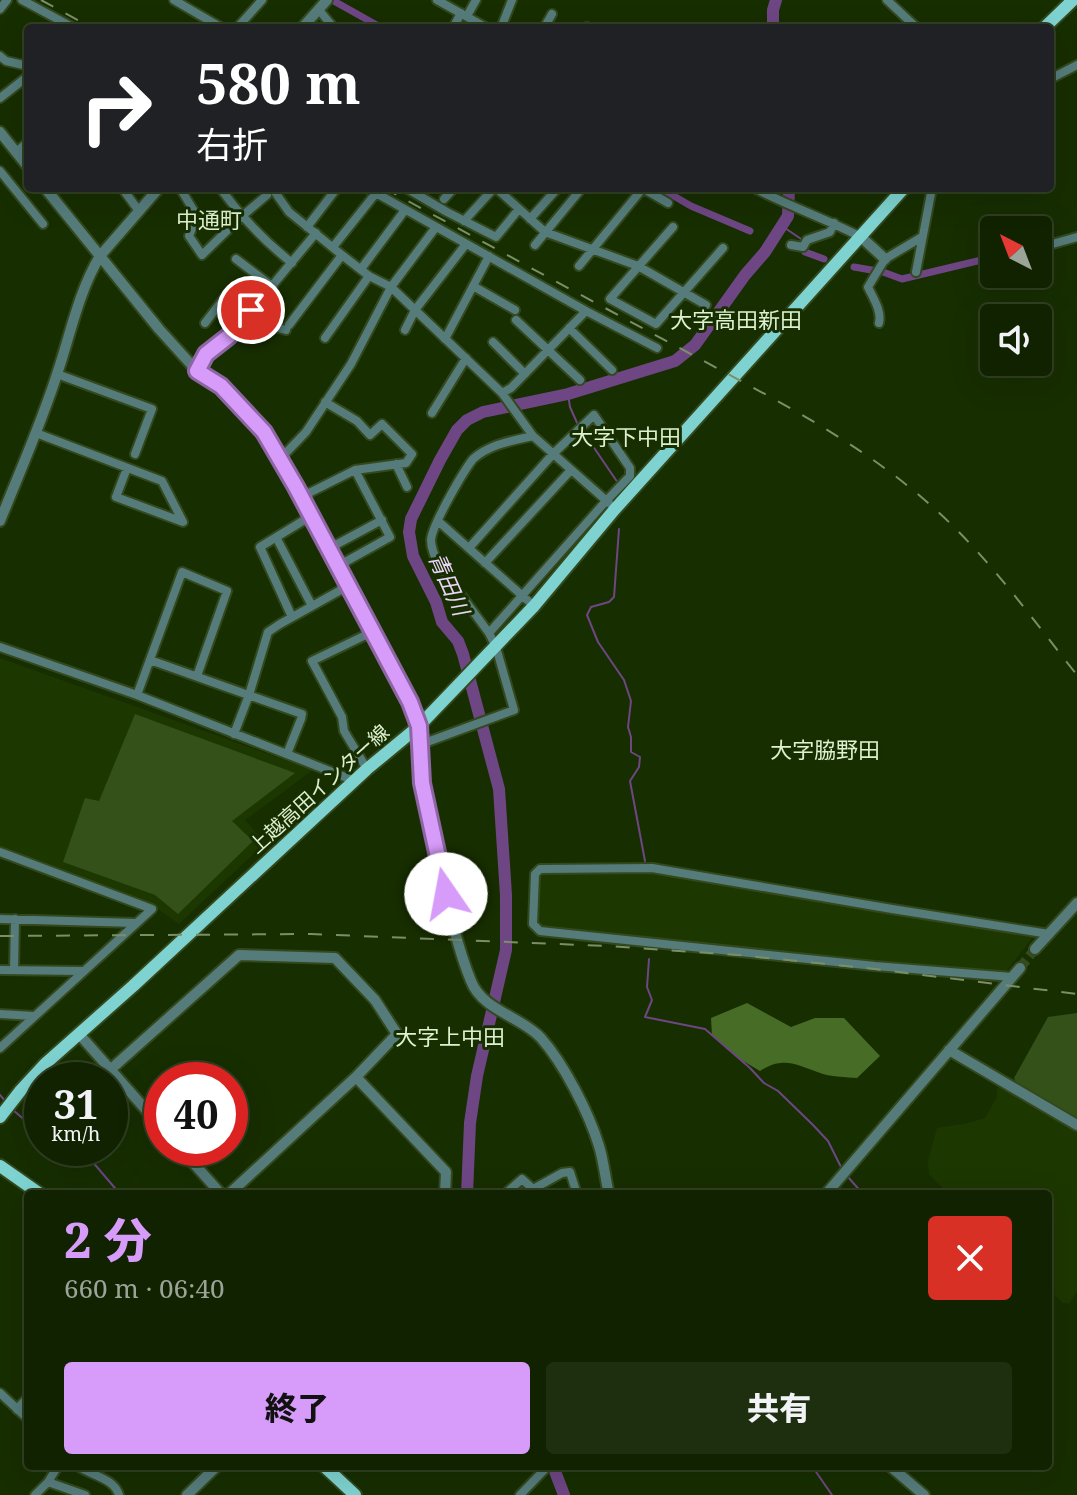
<!DOCTYPE html>
<html lang="ja">
<head>
<meta charset="utf-8">
<style>
  :root { --surface:#120; --page:#1e2f0f; --text:#f1f3f6; --muted:#9ca499; --line:#303f22; --accent:#d79bf9 }
  body { margin:0; font-family:"Noto Serif","Noto Sans JP",serif; background:var(--page); color:var(--text); height:100vh; display:flex; flex-direction:column; font-size:30px; white-space:nowrap }
  * { box-sizing:border-box; margin:0 }
  p { font-size:26px; color:var(--muted) }
  .icon { flex:none; width:44px; height:44px; fill:none; stroke:currentColor; stroke-width:2; stroke-linecap:round; stroke-linejoin:round }
  .map { position:relative; flex:1; overflow:hidden }
  .sheet { position:absolute; left:24px; top:1190px; width:1028px; height:280px; display:flex; flex-direction:column; background:var(--surface); border-radius:8px; box-shadow:0 8px 32px #0002,0 0 0 2px var(--line) }
  .sheet>* { flex:none }
  .guide { position:absolute; left:24px; top:24px; width:1030px; height:168px; border-radius:8px; box-shadow:0 8px 32px #0002,0 0 0 2px var(--line); background:#202124; color:#fff; overflow:hidden }
  .needle { width:52px; rotate:318deg }
  .fabs { position:absolute; left:980px; top:216px; display:grid; gap:16px }
  .fabs a { display:grid; place-items:center; width:72px; height:72px; border-radius:8px; background:var(--surface); box-shadow:0 8px 32px #0002,0 0 0 2px var(--line); font-size:40px }
  .speed { position:absolute; left:24px; top:1062px; display:flex; gap:16px; font-size:40px; font-weight:700; text-align:center }
  .speed>* { display:grid; place-content:center; width:104px; height:104px; border-radius:50%; background:var(--surface); box-shadow:0 8px 32px #0002,0 0 0 2px var(--line); line-height:1 }
  .speed small { font-size:20px; font-weight:400 }
  .speed .limit { border:12px solid #d22; background:#fff; color:#111 }
  .pin { position:absolute; display:grid; place-items:center; width:68px; height:68px; color:#fff; margin:-34px; border:4px solid #fff; border-radius:50%; box-shadow:0 2px 8px #0007 }
  .me { position:absolute; width:88px; margin:-44px; rotate:348deg; stroke-linejoin:round; filter:drop-shadow(0 0 6px #0008) }
  .turn { display:flex; align-items:center; gap:28px; height:168px; padding:0 40px; font-size:36px }
  .turn .icon { width:104px; height:104px; stroke-width:2.5 }
  .turn b { display:block; font-size:56px; line-height:68px }
  .round { display:grid; place-items:center; flex:none; width:84px; height:84px; border-radius:8px; background:var(--page) }
  .headline { display:flex; align-items:center; justify-content:space-between; height:136px; padding:0 40px }
  h1 { font-size:48px; font-weight:800; line-height:60px; color:var(--accent) }
  .primary-button { display:flex; gap:16px; margin-top:auto; padding:16px 40px }
  .primary-button a { flex:1; height:92px; border-radius:8px; background:var(--accent); color:#111; font-size:32px; font-weight:800; line-height:92px; text-align:center }
  .primary-button a+a { background:var(--page); color:var(--text) }
  .map>svg:first-child { display:block }
  .built { fill:#1d3700 }
  .green { fill:#34511a }
  .forest { fill:#476c26 }
  .lines { fill:none; stroke-linecap:round; stroke-linejoin:round }
  .stream { stroke:#6e4684; stroke-width:2 }
  .canal { stroke:#6e4684; stroke-width:7 }
  .river { stroke:#6e4684; stroke-width:12 }
  .tertiary-tunnel { stroke:#354b1f; stroke-width:10; stroke-dasharray:10 5; stroke-linecap:butt }
  .minor-casing { stroke:#33491d; stroke-width:12 }
  .tertiary-casing { stroke:#33491d; stroke-width:14 }
  .primary-casing { stroke:#33491d; stroke-width:16 }
  .minor { stroke:#557c7b; stroke-width:8 }
  .tertiary { stroke:#557c7b; stroke-width:10 }
  .primary { stroke:#7ed3d0; stroke-width:12 }
  .rail { stroke:#7a8f68; stroke-width:2; stroke-dasharray:14 14; stroke-linecap:butt }
  .route-casing { stroke:#8c65a2; stroke-width:20 }
  .route { stroke:#d79bf9; stroke-width:14 }
  .labels { text-anchor:middle; stroke-width:6; stroke-linejoin:round; paint-order:stroke }
  .street-label { font-size:20px; fill:#ddf0cf; stroke:#172e00 }
  .neighbourhood-label { font-size:22px; fill:#ddf0cf; stroke:#172e00 }
  .water-label { font-size:22px; font-style:italic; fill:#ebd5f9; stroke:#172e00 }
</style>
</head>
<body>
<div class="map">
<svg width="1077" height="1495" viewBox="0 0 1077 1495">
  <rect width="100%" height="100%" fill="#172e00"/>
  <path class="built" d="M0,658L313,770L245,820L265,843L179,924L152,905L0,848Z
    M651,870L893,912L1033,937L1004,974L541,929L536,924L538,874L540,872Z
    M1000,1086L1077,1130V1291L1069,1304L1063,1303L1048,1289V1194H945L944,1189L929,1174L928,1161L937,1128L963,1124L985,1118L997,1097V1089Z"/>
  <path class="green" d="M135,714L295,773L232,821L253,841L178,914L155,895L63,862L85,798L99,801Z
    M1077,1013V1118L1016,1083L1014,1078L1048,1017Z"/>
  <path class="forest" d="M747,1003L791,1027L815,1018H844L880,1056L857,1078C846,1077 833,1077 823,1074C798,1066 785,1055 760,1071L738,1058L712,1036L711,1018Z"/>
  <g class="lines">
    <path class="stream" d="M782,226L804,241
      M805,252L806,251
      M568,394L570,407L578,425
      M584,433L618,483
      M619,529L614,597L609,602L591,607L587,615L598,642L624,680L631,701L628,727L631,737V752L640,757L639,767L630,781L645,861
      M649,959L647,987L652,1000L645,1017L705,1029L750,1068L764,1083L778,1091L813,1125L828,1141L842,1169
      M0,1095L6,1102
      M13,1110L27,1122L42,1127
      M79,1148L85,1153L120,1194
      M848,1177L863,1194
      M812,1466L832,1495"/>
    <path class="canal" d="M332,0L382,28
      M660,188L691,206L750,231
      M805,252L824,259
      M854,267L883,272L902,279L994,257"/>
    <path class="river" d="M773,28V10L776,0
      M467,1194L470,1123L477,1076L506,950V895L499,789L463,654L458,641L442,622L436,602L413,556L409,532L411,519L440,460L457,430L467,420L483,412L568,394L675,361L695,345L745,275L765,252L788,216L789,188
      M553,1466L564,1495"/>
    <path class="tertiary-tunnel" d="M1020,968L1035,949"/>
    <defs>
      <path id="minor" d="M22,0L74,28
        M174,0L222,28
        M437,0L487,28
        M887,0L917,28
        M0,9L7,0
        M319,10L334,28
        M467,16L476,0
        M237,28L262,0
        M453,28L461,13
        M501,28L512,0
        M544,28L552,14
        M587,28V27
        M0,56L6,61L28,66
        M1050,79L1077,65
        M0,98L28,76
        M16,152L28,142
        M0,171L43,224
        M122,188L139,211
        M180,188L197,216L189,236L202,255L241,217L267,195L262,188
        M220,188C242,218 263,240 292,263
        M272,188L289,212L342,255L289,325
        M367,188L586,311L657,348
        M406,188L447,212L496,237L519,209
        M496,188L545,232L638,266L706,305
        M754,188C789,206 826,219 861,237
        M644,189L668,203
        M444,199L454,188
        M530,219L556,190
        M464,221L494,188
        M307,227L337,188
        M673,227L610,299L656,324L723,248
        M535,245L582,188
        M791,245L803,247L807,240L830,232L834,223
        M333,247L376,193
        M1038,248L1077,237
        M236,259L273,287
        M579,266L643,188
        M361,269L405,210
        M916,272L932,188
        M369,276L391,287L502,393L533,436L609,503
        M473,286L515,310
        M244,319L286,330
        M516,320L580,380
        M205,323L229,292L251,310
        M879,323C882,311 873,298 868,287L885,259L922,237
        M569,328L612,370
        M405,330L415,310L466,244
        M325,338L369,276L342,255
        M445,339L489,256
        M493,342L525,374
        M197,371L206,354L241,323L316,233
        M57,374L152,409L135,454
        M502,393L511,388L586,311
        M325,402L357,421L370,435L382,424L412,454L406,463L355,470
        M432,413L466,358
        M36,433L162,481L183,522L116,497L127,468
        M281,458L306,432L351,364L391,287L436,227
        M396,464L407,487
        M301,497L355,470L390,537L338,566
        M438,521L534,606
        M276,537L312,606
        M469,548L553,454L594,415L630,468V476L606,501L489,633
        M328,549L382,520
        M485,563L571,470
        M292,617L260,547L311,516
        M0,647L137,695L355,781
        M150,660L302,714L301,719L287,754
        M137,695L182,572L227,591L197,676
        M234,734L249,695L268,632L280,624L348,586
        M419,745L514,710L496,647L489,633L439,565C435,557 431,549 431,540C432,525 463,472 473,459C490,444 511,441 533,436
        M367,769L344,731L342,717L312,661L372,632
        M0,852L152,909L0,1048
        M0,919L136,923
        M0,970L82,971
        M14,970L15,919
        M1012,977L875,966L540,931L533,924L535,874L540,869L652,868L892,909L1049,934
        M0,1014L33,1016
        M505,1194L522,1179L533,1189L562,1173L570,1172L577,1194
        M0,1393L28,1419
        M78,1466C92,1476 114,1478 119,1495
        M48,1482L85,1495
        M35,1495L48,1482L58,1466
        M520,1495L548,1466"/>
      <path id="tertiary" d="M302,28L327,0
        M0,132L28,167
        M45,188L159,329L197,371L221,386L264,432L281,458L414,712C422,736 418,761 423,785C427,809 433,833 438,857C447,898 455,942 471,981C482,1010 522,1017 541,1038C564,1064 589,1113 599,1146C604,1162 605,1178 609,1194
        M861,237L885,259
        M0,521C20,471 42,422 58,371C71,332 79,291 100,256L159,188
        M1035,949L1077,903
        M79,1034L162,1128
        M949,1050L1077,1125
        M110,1070L239,955L335,958L375,1000L397,1034L356,1077L229,1194
        M356,1077L446,1172L445,1194
        M180,1148L221,1194
        M826,1194L1020,968
        M18,1409L28,1399
        M890,1466L924,1495
        M187,1495L217,1466"/>
      <path id="primary" d="M1044,28L1073,0
        M0,1117L21,1090L45,1064L133,986L367,769L419,726L534,606L615,509L904,188
        M0,1166L40,1194
        M324,1466L355,1495"/>
    </defs>
    <use href="#minor" class="minor-casing"/>
    <use href="#tertiary" class="tertiary-casing"/>
    <use href="#primary" class="primary-casing"/>
    <use href="#minor" class="minor"/>
    <use href="#tertiary" class="tertiary"/>
    <use href="#primary" class="primary"/>
    <path class="rail" d="M41,0L92,28
      M384,188C485,243 586,298 687,352C770,397 855,439 927,502C985,552 1030,616 1077,675
      M0,936L311,934L607,946L738,955L866,968L1077,994"/>
  </g>
  <g class="lines">
    <defs>
      <path id="route" d="M251,310L229,336L206,354L197,371L221,386L264,432L296,487L410,702L419,726L422,783L446,894"/>
    </defs>
    <use href="#route" class="route-casing"/>
    <use href="#route" class="route"/>
  </g>
  <g class="labels">
    <g class="street-label">
      <text transform="translate(319 789) rotate(-42)" y="7">上越高田インター線</text>
    </g>
    <g class="neighbourhood-label">
      <text x="209" y="228">中通町</text>
      <text x="736" y="328">大字高田新田</text>
      <text x="626" y="445">大字下中田</text>
      <text x="825" y="758">大字脇野田</text>
      <text x="450" y="1045">大字上中田</text>
    </g>
    <g class="water-label">
      <text transform="translate(449 584) rotate(66)" y="8">青田川</text>
    </g>
  </g>
</svg>
<div class="fabs">
<a><svg class="needle" viewBox="-14 -14 28 28"><path d="M0-13l5 13h-10z" fill="#e53935"/><path d="M0 13l5-13h-10z" fill="#9ca499"/></svg></a>
<a><svg class="icon" aria-label="sound" viewBox="0 0 24 24"><path d="M4 9h4l5-4v14l-5-4H4zM17 9q2 3 0 6"/></svg></a>
</div>
<div class="speed"><div>31<small>km/h</small></div><div class="limit">40</div></div>
<div class="pin" style="left:251px;top:310px;background:#d93025"><svg class="icon" aria-label="arrive" viewBox="0 0 24 24"><path d="M6 21V4h12l-3 4 3 4H6"/></svg></div>
<svg class="me" style="left:446px;top:894px" viewBox="-20 -20 40 40"><circle r="19" fill="#fff"/><path d="M0-13L10 11 0 6-10 11z" fill="#d79bf9"/></svg>
<div class="guide">
<div class="turn"><svg class="icon" aria-label="right" viewBox="0 0 24 24"><path d="M7 20v-9h11M14 6l5 5-5 5"/></svg><div><b>580 m</b>右折</div></div>
</div>
<section class="sheet">
<div class="headline"><div><h1>2 分</h1><p>660 m · 06:40</p></div><a class="round" style="background:#d93025;color:#fff"><svg class="icon" aria-label="close" viewBox="0 0 24 24"><path d="M6 6l12 12M18 6L6 18"/></svg></a></div>
<div class="primary-button"><a>終了</a><a>共有</a></div>
</section>
</div>
</body>
</html>
